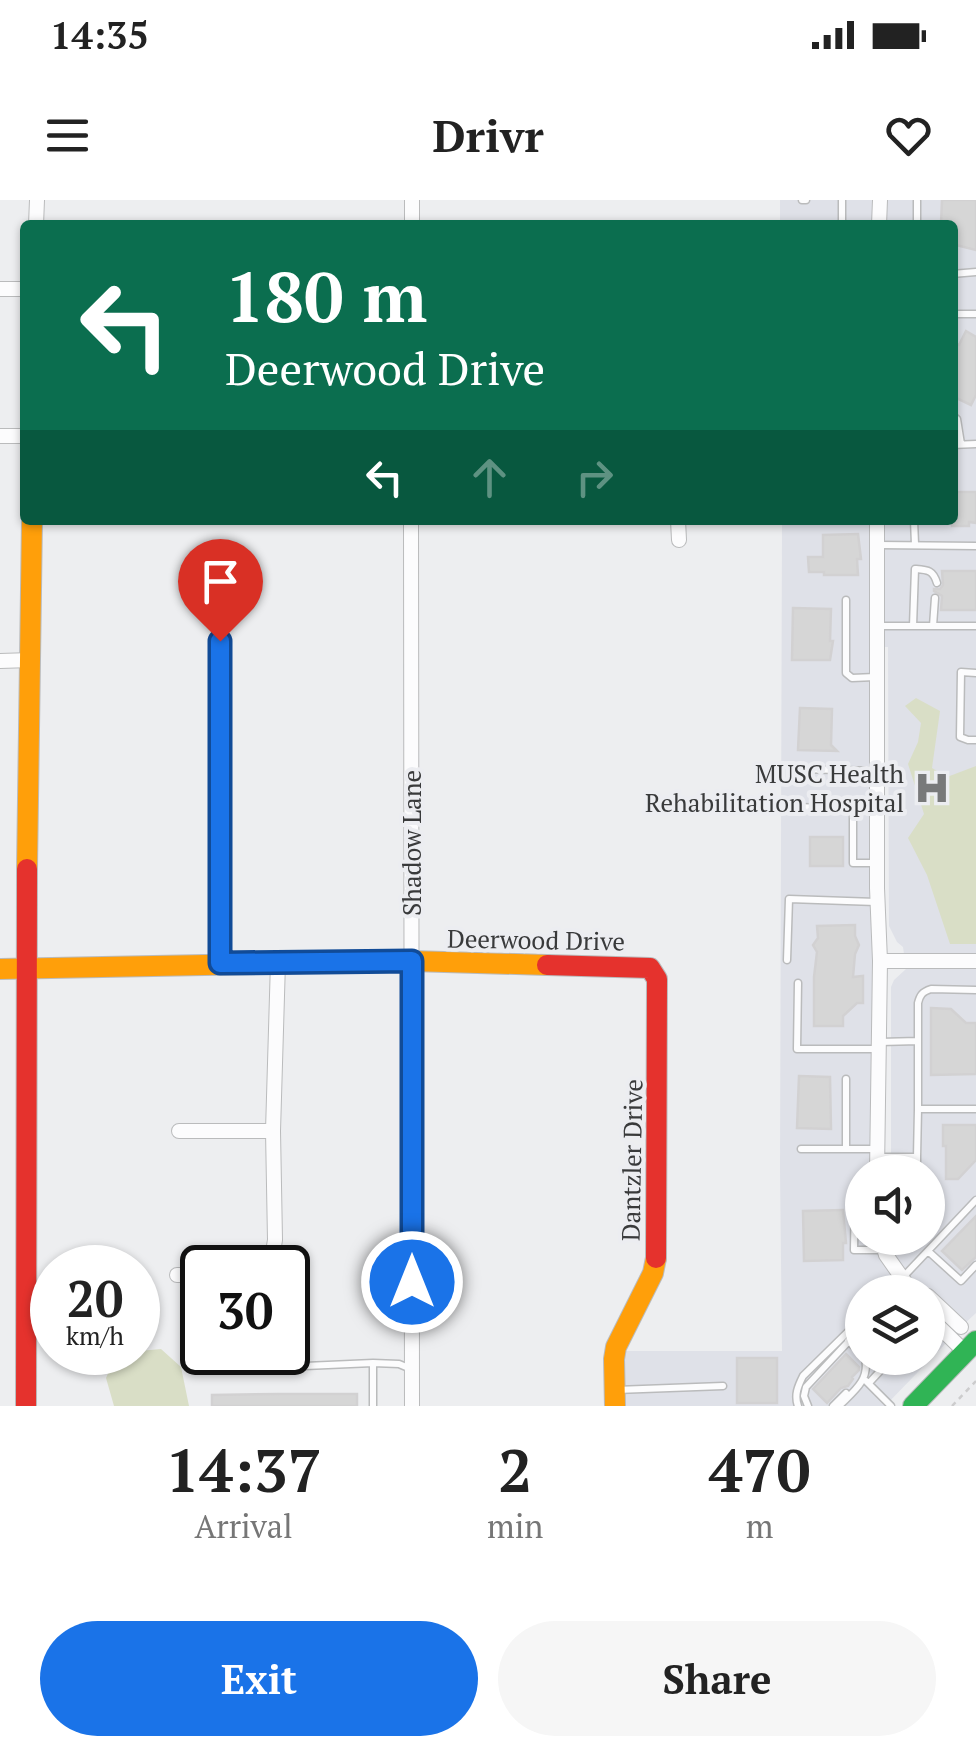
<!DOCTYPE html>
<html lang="en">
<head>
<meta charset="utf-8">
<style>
  :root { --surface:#fff; --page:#f6f6f6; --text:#222; --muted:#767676; --accent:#1a73e8 }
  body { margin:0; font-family:"PT Serif",serif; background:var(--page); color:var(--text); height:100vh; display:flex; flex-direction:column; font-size:38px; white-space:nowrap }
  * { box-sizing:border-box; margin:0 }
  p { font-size:32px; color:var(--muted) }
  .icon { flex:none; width:55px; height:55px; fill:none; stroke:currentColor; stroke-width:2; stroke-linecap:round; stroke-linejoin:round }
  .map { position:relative; height:1206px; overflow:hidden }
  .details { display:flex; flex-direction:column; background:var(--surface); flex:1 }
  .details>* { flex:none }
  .top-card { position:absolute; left:20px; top:20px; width:938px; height:305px; border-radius:10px; box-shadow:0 2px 8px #0004; background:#0b6e4f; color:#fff; overflow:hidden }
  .buttons { position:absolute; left:845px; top:955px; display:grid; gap:20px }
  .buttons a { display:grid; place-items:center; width:100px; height:100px; border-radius:50%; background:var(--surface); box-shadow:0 2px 8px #0004; font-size:50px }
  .speed { position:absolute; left:30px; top:1045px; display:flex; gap:20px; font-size:50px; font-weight:700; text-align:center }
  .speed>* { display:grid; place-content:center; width:130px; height:130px; border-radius:50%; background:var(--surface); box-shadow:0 2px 8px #0004; line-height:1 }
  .speed small { font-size:25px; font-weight:400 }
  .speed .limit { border:5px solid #111; border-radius:15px; background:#fff; color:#111 }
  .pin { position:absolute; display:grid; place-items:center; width:85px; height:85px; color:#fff; margin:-102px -42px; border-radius:50% 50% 50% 0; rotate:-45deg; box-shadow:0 0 10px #0007 }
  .pin .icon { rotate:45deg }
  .me { position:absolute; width:110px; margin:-55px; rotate:0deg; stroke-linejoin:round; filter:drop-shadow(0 0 8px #0008) }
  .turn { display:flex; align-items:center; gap:35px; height:210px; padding:0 40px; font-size:45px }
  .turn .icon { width:130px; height:130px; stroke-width:2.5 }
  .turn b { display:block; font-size:70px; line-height:85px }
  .lanes { display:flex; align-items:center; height:95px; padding:0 40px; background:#0003; justify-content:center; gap:50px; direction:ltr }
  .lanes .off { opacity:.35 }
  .eta { display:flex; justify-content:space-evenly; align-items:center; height:170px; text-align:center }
  .eta b { font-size:60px; font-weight:700; line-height:70px }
  .cta { display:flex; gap:20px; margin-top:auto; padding:20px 40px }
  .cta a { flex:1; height:115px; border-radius:60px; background:var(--accent); color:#fff; font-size:40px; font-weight:700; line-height:115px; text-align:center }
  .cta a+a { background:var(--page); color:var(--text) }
  .status { display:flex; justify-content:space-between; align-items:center; height:70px; padding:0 50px; background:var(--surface); direction:ltr }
  .status svg { height:28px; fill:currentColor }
  header { display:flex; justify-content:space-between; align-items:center; height:130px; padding:0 40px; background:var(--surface); font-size:45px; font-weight:700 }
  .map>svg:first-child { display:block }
  .built { fill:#dfe1e8 }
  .green { fill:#d9dec6 }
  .building { fill:#d6d6d6; stroke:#d2d1d2; stroke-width:2.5 }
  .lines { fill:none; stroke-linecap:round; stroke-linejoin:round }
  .lane-casing { stroke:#babbbc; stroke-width:9 }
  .street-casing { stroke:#babbbc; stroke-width:16 }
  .fast-casing { stroke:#babbbc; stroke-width:22 }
  .slow-casing { stroke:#babbbc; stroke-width:22 }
  .jam-casing { stroke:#babbbc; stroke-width:22 }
  .path { stroke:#cccccd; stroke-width:2.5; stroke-dasharray:5 5; stroke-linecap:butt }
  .lane { stroke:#fcfcfd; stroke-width:6 }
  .street { stroke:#fcfcfd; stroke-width:14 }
  .fast { stroke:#30b455; stroke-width:20 }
  .slow { stroke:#ff9f0a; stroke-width:20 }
  .jam { stroke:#e5322d; stroke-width:20 }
  .route-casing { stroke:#114b97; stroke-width:25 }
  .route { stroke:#1a73e8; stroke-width:18 }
  .labels { text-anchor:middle; stroke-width:8; stroke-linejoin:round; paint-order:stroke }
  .poi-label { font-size:25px; fill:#393a3b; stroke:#ecedf1; text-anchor:end }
  .street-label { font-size:25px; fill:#393a3b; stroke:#ecedf1 }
</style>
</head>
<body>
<div class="status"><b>14:35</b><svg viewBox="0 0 49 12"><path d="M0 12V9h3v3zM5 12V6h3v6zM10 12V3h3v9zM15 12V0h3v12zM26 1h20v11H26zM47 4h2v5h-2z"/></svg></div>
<header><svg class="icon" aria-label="menu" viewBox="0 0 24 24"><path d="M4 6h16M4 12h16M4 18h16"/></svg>Drivr<svg class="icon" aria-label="heart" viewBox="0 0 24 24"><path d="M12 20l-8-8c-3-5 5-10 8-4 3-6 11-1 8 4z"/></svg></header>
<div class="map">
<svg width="976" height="1206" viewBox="0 0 976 1206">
  <rect width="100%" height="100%" fill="#edeef0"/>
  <path class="built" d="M780,0H976V761H905L903,747L897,742L889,726L888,447H877V972H862V1038H881L889,1058L896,1050L892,1038H928V972H891V787L894,780L906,769L914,767L976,766V1113L961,1127L923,1092L910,1087V1092H862V1158H928V1116L950,1139L885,1206H615V1151H782L780,970L782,320H952V25H780Z"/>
  <path class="green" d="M916,498L940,511L932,568L947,577L976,566V744H950L927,675L908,638L924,614L908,564L918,542L921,523L905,506Z
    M161,1149L181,1167L189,1206H114L106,1178L117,1153Z"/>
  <path class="building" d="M942,0H976V50L952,44V25L941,23Z
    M966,131L976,137V195L971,205L952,196V142L959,145Z
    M952,292H976V323L969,322V326H952Z
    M858,334L861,359H857L858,375H824V372H809L808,357H823V335Z
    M942,371H976V410H941L942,396L934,391V389H940L943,385Z
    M793,408L831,409L830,441H833L830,460H792Z
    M800,508L832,509L831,545L837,551L798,550Z
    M810,637H843V666H810Z
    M855,725V736L859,745L855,754L853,777L863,776V803H857L843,816V826H814V777L817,752L813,745L818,738L817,726Z
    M931,808L951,809L966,823H976V874L931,875Z
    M799,876L830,877L831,929L797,928Z
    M943,925H976V960L958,979H946V946H943Z
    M843,1010L846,1043H843V1060L804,1061L803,1011Z
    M976,1016V1057L962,1070L942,1051Z
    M846,1154L859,1167V1170L852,1177L853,1179L848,1186L841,1188L827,1203L813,1189Z
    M737,1158H777V1203H737Z
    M279,1194H357V1206H212V1195Z"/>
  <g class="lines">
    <defs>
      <path id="lane" d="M802,0H806
        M842,25V0
        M917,25V1
        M952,74L976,72
        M952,114H976
        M952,215L957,219L961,244
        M952,245L976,244
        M914,320L915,344
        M879,345L976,346
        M846,400V473L852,478L875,477
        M877,426H976
        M913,426L915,369C928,370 933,370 937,383
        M933,426L935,398
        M976,473L961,472L960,537L968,540H976
        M801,569L875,571
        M796,607L853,609
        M874,609H853V663H876
        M787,760L789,699L876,702
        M798,783L797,849H877
        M880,842L918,841
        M918,909V803C920,795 922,792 931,789L976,790
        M801,949H876
        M846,949V879
        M917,956V972
        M878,957H917L918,909H976
        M862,992H855L854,1050H884
        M928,1051L961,1081L976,1065
        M889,1092L976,1000
        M862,1135L859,1142L862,1146
        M848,1141L862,1153
        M875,1158L884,1166
        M373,1163V1206
        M211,1170L373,1163L399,1164L411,1169
        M865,1180L891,1206
        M869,1183L892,1158
        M616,1190L723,1186
        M798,1206C794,1195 798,1186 803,1176L862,1118
        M808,1206L804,1196L806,1187L848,1142
        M833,1206L846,1193
        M839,1206C854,1191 870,1180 865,1158"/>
      <path id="street" d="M36,25L37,0
        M412,25V0
        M879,25L880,0
        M0,89H25
        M0,236H25
        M411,320L412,1206
        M678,320L679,340
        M877,320V688L880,761L877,972
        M219,441L220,763
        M0,461L31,460
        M880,761H976
        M179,931H273
        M881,1038L886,1055L912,1092
        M266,1068L273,1052L275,1040L273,931L278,762
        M177,1075H202
        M928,1096L961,1127
        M928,1116L965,1152"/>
      <path id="fast" d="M913,1206L976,1141"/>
      <path id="slow" d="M27,669L32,320
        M0,769L412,761L547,765
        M615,1206L614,1159L616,1147L653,1073L656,1058"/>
      <path id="jam" d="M547,765L650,768L657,779L656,1058
        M26,1206L27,669"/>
    </defs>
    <use href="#lane" class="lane-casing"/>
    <use href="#street" class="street-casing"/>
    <use href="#fast" class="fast-casing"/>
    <use href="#slow" class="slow-casing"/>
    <use href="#jam" class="jam-casing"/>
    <path class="path" d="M952,1206L976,1181"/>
    <use href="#lane" class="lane"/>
    <use href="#street" class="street"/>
    <use href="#fast" class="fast"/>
    <use href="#slow" class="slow"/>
    <use href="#jam" class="jam"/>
  </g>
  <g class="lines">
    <defs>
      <path id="route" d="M220,441V763L412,761V1082"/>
    </defs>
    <use href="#route" class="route-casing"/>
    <use href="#route" class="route"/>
  </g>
  <defs>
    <symbol id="hospital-bare" viewBox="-9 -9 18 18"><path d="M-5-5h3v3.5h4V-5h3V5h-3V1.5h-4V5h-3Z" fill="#78797a" stroke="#ecedf1" stroke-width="2.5" paint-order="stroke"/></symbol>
  </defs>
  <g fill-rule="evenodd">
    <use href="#hospital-bare" x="907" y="563" width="50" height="50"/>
  </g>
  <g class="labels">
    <g class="poi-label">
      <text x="904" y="583">MUSC Health<tspan x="904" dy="29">Rehabilitation Hospital</tspan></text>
    </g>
    <g class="street-label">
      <text transform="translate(412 643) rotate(-90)" y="9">Shadow Lane</text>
      <text transform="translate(536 740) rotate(1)" y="9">Deerwood Drive</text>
      <text transform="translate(632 960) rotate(-89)" y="9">Dantzler Drive</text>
    </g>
  </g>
</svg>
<div class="buttons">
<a><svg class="icon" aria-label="sound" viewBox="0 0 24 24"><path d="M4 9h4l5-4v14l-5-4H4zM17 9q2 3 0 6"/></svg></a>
<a><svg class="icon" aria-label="layers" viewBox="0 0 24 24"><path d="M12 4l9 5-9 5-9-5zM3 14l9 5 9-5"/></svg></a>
</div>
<div class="speed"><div>20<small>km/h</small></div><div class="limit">30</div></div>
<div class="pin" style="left:220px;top:441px;background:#d93025"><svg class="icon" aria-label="arrive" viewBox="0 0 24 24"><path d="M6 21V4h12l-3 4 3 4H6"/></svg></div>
<svg class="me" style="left:412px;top:1082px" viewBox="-20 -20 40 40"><circle r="17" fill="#1a73e8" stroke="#fff" stroke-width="3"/><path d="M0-11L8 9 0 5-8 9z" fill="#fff"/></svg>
<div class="top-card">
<div class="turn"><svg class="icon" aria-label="left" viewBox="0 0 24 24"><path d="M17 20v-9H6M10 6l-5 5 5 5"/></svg><div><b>180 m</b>Deerwood Drive</div></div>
<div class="lanes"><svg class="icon" aria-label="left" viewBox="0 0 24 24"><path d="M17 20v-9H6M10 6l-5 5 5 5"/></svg><svg class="icon off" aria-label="ahead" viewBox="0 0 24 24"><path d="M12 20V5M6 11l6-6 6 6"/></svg><svg class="icon off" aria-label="right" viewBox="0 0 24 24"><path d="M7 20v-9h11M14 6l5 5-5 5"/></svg></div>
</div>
</div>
<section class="details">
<div class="eta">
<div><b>14:37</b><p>Arrival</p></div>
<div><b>2</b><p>min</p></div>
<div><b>470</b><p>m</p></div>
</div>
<div class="cta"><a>Exit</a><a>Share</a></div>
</section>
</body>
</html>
